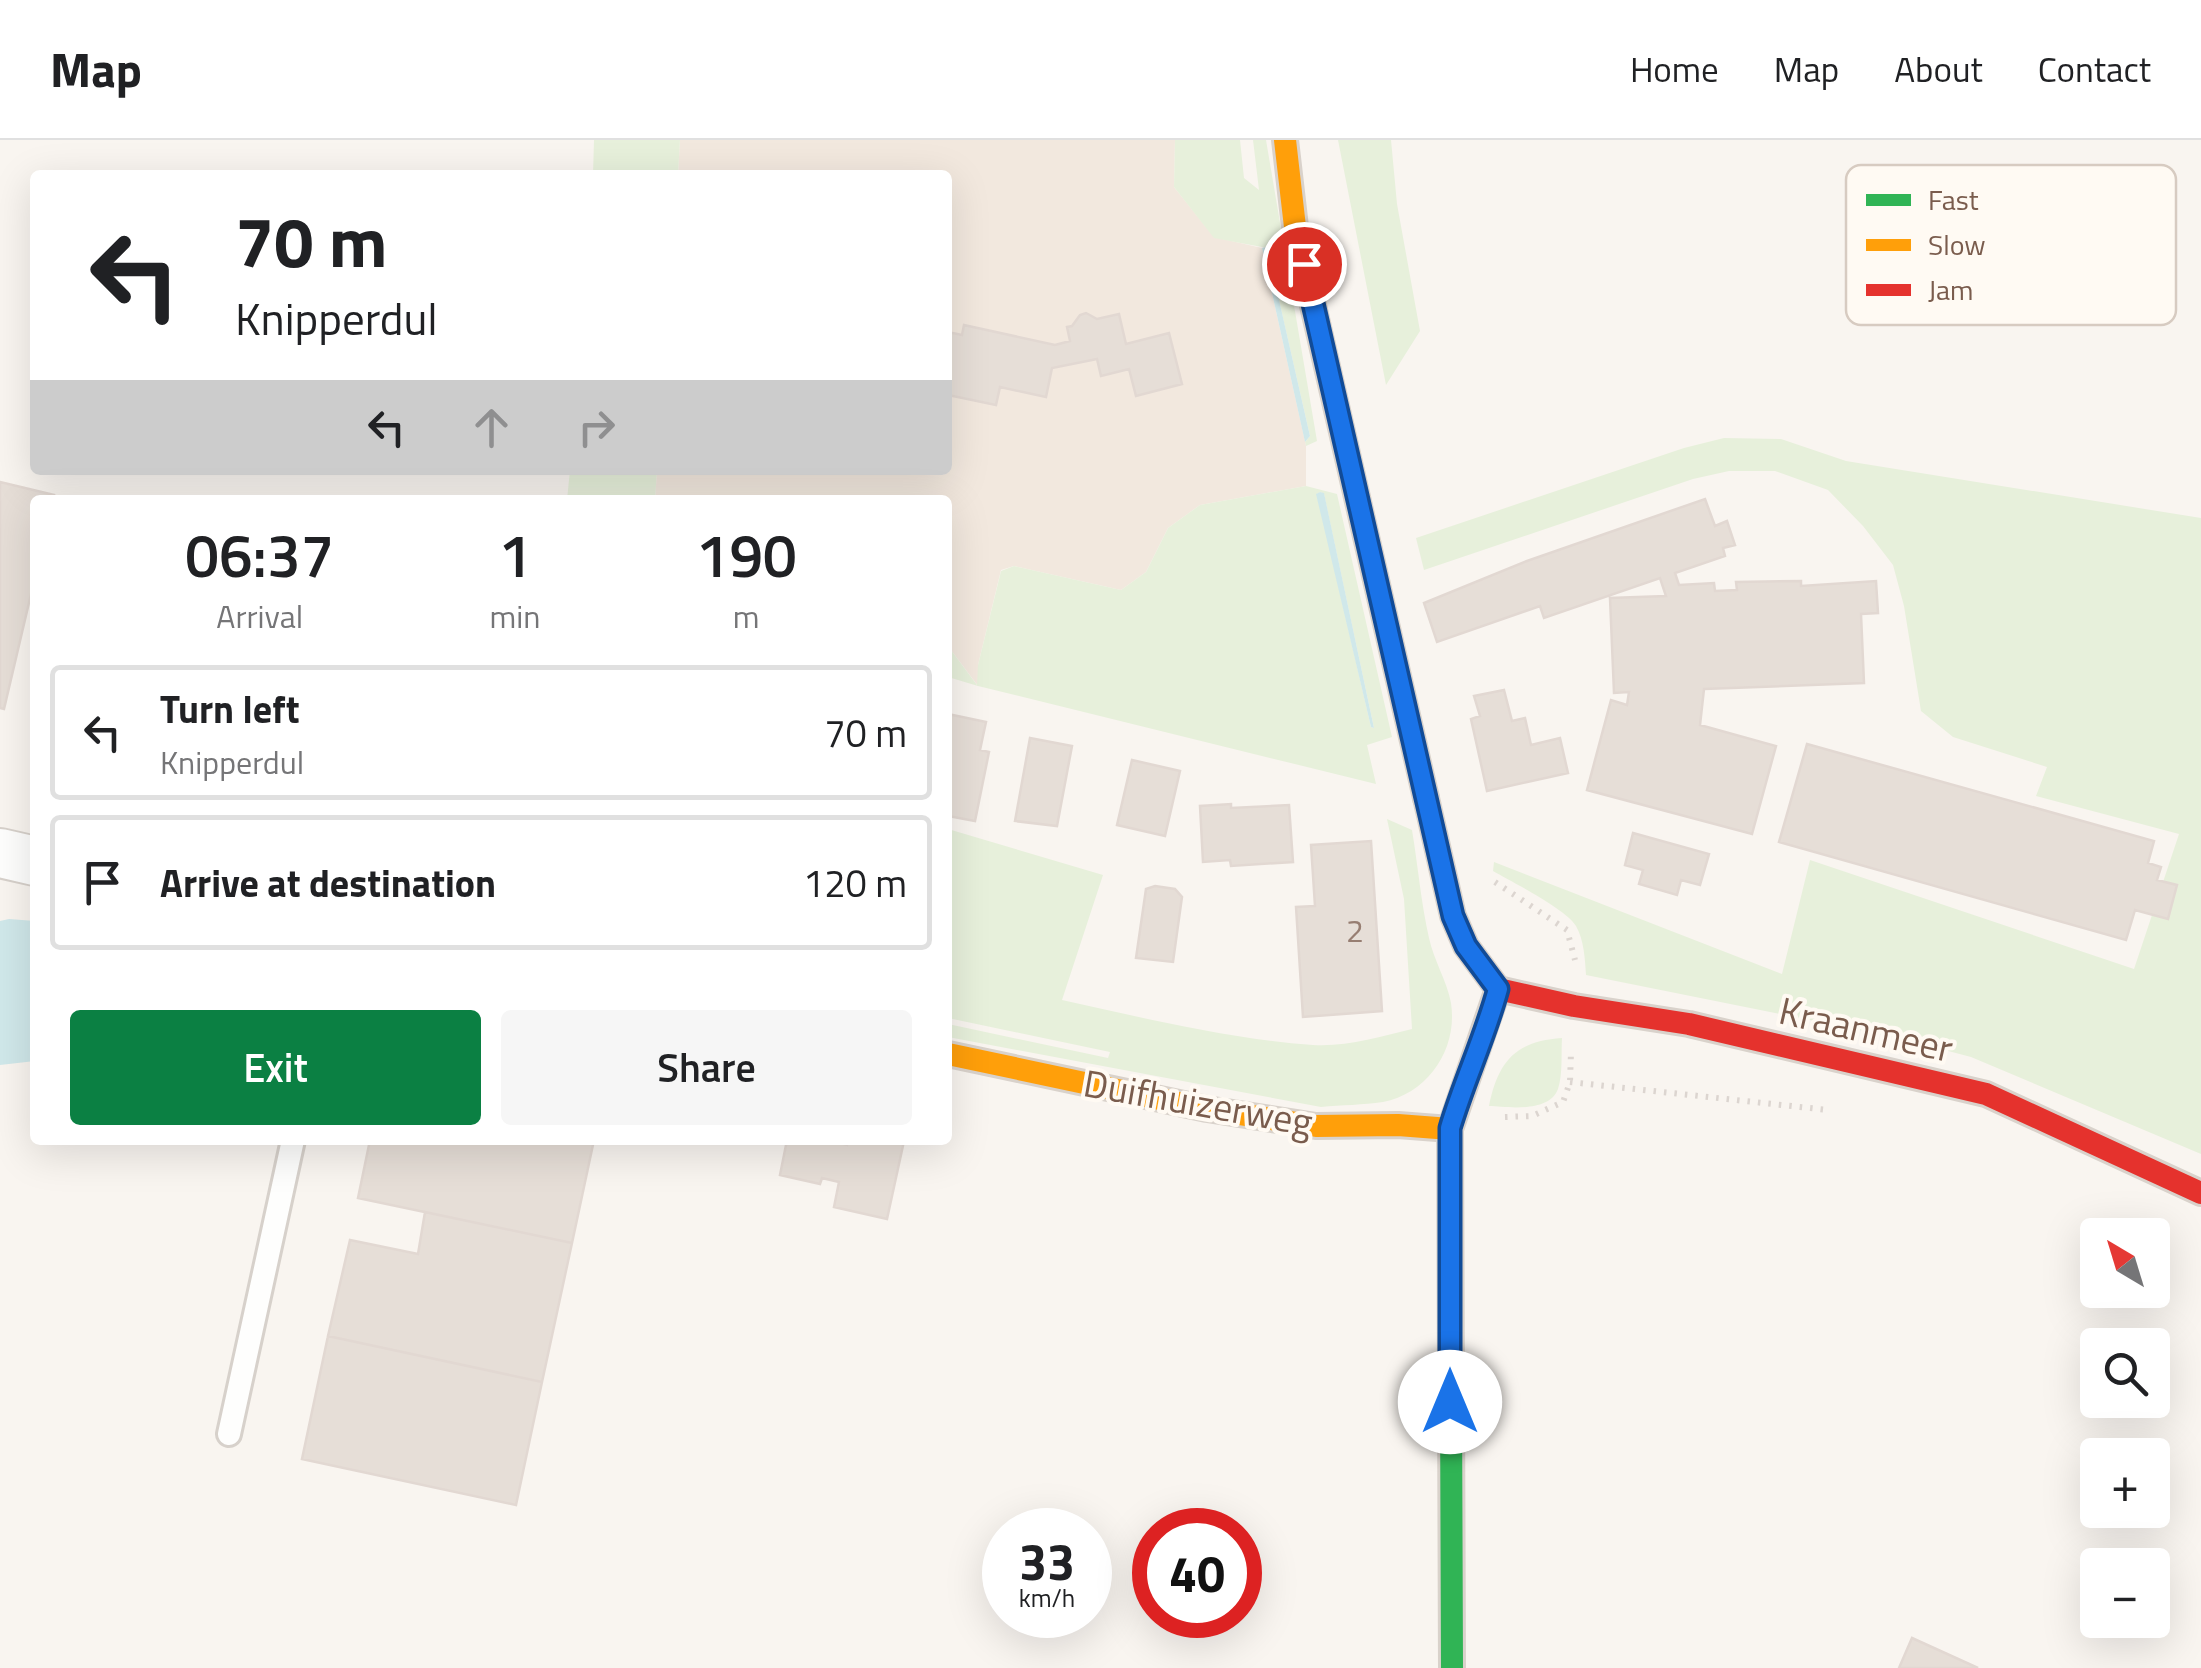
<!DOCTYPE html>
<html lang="en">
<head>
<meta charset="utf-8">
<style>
  :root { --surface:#fff; --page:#f6f6f6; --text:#202124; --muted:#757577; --line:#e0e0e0; --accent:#0b8043 }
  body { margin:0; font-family:"Titillium Web",sans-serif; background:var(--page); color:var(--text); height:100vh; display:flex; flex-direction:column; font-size:38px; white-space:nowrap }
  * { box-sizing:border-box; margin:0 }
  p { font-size:32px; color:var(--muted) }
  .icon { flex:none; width:55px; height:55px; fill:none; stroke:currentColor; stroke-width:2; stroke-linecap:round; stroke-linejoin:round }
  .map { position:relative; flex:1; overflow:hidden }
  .drawer { position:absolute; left:30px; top:355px; width:922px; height:650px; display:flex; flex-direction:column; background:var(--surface); border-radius:10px; box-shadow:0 10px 40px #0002 }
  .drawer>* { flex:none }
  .guide { position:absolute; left:30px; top:30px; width:922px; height:305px; border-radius:10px; box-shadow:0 10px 40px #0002; background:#fff; color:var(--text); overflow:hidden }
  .needle { width:65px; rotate:322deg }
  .controls { position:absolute; left:2080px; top:1078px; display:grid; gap:20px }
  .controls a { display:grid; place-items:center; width:90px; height:90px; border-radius:10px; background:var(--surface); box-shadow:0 10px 40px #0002; font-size:50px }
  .speed { position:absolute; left:982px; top:1368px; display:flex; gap:20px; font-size:50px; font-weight:700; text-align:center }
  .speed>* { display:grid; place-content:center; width:130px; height:130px; border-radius:50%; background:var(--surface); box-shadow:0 10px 40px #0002; line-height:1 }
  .speed small { font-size:25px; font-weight:400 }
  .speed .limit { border:15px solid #d22; background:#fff; color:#111 }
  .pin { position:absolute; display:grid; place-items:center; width:85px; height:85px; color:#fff; margin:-42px; border:5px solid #fff; border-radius:50%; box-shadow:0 2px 10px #0007 }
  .me { position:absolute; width:110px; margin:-55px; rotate:0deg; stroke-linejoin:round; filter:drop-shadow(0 0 8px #0008) }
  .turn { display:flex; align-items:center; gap:35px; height:210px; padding:0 40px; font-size:45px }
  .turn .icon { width:130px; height:130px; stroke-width:2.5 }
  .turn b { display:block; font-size:70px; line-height:85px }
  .lanes { display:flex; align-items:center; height:95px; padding:0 40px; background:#0003; justify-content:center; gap:50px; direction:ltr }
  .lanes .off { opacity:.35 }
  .eta { display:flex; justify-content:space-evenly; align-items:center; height:170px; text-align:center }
  .eta b { font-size:60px; font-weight:600; line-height:70px }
  .primary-button { display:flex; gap:20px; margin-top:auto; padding:20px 40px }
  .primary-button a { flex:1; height:115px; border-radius:10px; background:var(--accent); color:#fff; font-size:40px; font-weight:600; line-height:115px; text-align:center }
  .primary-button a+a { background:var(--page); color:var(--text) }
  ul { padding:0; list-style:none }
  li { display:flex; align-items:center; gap:30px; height:135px; margin:0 20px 15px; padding:0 20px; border:5px solid var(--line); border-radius:10px }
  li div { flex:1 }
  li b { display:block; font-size:38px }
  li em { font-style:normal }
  header { display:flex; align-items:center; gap:60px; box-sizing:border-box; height:140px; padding:0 50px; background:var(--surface); border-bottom:2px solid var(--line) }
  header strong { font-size:48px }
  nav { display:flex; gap:55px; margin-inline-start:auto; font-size:35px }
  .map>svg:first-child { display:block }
  .residential { fill:#f2e8de }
  .green { fill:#e7f0db; fill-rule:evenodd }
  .water { fill:#d0e8ea }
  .building { fill:#e6ded7; stroke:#e2d8d2; stroke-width:2.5 }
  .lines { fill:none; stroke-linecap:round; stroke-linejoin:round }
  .lane-casing { stroke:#d7d1cb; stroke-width:28 }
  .street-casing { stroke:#d7d1cb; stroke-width:52 }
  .fast-casing { stroke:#d9d2cb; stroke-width:28 }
  .slow-casing { stroke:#d9d2cb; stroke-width:28 }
  .jam-casing { stroke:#d9d2cb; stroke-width:28 }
  .path { stroke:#dcd5d0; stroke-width:6; stroke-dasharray:2.5 8; stroke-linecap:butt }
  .lane { stroke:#fefefd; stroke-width:22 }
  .street { stroke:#fefefd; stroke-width:48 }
  .fast { stroke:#30b455; stroke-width:22 }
  .slow { stroke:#ff9f0a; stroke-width:22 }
  .jam { stroke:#e5322d; stroke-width:22 }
  .route-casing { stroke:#114b97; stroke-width:25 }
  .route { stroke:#1a73e8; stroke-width:18 }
  .labels { text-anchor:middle; stroke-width:8; stroke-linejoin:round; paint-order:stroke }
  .number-label { font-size:32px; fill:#977e72 }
  .street-label { font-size:38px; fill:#7a5c4d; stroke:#fffaf3 }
  .key { fill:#fffaf3; stroke:#d7cbc1; stroke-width:2.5 }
  .key-label { font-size:28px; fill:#7a5c4d }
</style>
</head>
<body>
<header>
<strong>Map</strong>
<nav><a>Home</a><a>Map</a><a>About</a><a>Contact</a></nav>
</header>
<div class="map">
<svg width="2201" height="1528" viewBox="0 0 2201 1528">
  <rect width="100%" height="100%" fill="#f9f5f0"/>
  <path class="residential" d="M680,0H1175L1174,47L1214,97L1262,108L1306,306V346L1200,365L1168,388L1146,432L1121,450L1014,426L1001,430L978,525V546L948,506L951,382L948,379V360L896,356L869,360H655L657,330H948V35H678Z"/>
  <path class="green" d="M594,0H680L678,35H593Z
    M1175,0H1240L1244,38L1259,50L1253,0H1266L1317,301L1306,306L1305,302L1310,296L1267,108L1214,98L1174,47Z
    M1338,0H1391L1397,64L1420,191L1386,245Z
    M1724,298L1781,299L1846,321L2201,378V1014L1971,917L1899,898L1586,835C1585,819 1584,800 1576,786C1566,769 1512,742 1493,731L1494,722L1782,834L1810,720L2134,829L2179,694L2036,656L2047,627L1953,597L1921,571L1904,466L1893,425L1863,386L1828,350L1775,331H1729L1693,339L1424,430L1416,398L1684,308Z
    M570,330H657L655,360H567Z
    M1306,346L1337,354L1392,597L1367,605L1376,644L978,546L948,537V506L977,545L978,525L1001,431L1014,426L1121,450L1146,432L1168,388L1200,365ZM1320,352L1324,354L1374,588L1371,587L1317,354Z
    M1387,679L1412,690C1418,726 1421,763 1429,798C1434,821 1447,841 1451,863C1458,908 1429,953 1383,962C1363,965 1342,965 1321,967L948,897V884L1108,918L1110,912L948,878V689L1103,735L1062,860C1144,878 1229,899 1313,905C1346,907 1380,897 1412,889L1404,759Z
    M1562,898C1561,913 1563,934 1558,949C1549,973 1508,967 1489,966C1498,922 1515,901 1562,898Z"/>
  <path class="water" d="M1267,107L1310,296L1305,302L1262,108Z
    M1320,352L1324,353L1374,588L1371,587L1316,354Z
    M9,779L35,781V921L0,925V781Z"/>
  <path class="building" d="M1086,173L1097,179L1119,174L1126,204L1169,193L1182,244L1136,256L1129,229L1101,236L1097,219L1052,228L1046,257L1000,247L996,265L948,255V192L962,195L964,185L1055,205L1070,201L1067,187L1072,186L1080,175Z
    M0,342L54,355L53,360H35V437L4,569L0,568Z
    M1705,359L1715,386L1727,381L1735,405L1723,408L1725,416L1675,433L1679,445L1714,443L1715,451L1737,450L1736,442L1801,441V446L1876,441L1878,473L1861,474L1864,543L1704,549L1700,585L1776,606L1752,694L1587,650L1611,560L1627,565L1629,552L1614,553L1610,458L1666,456L1660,438L1544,478L1540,466L1437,502L1424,463L1527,421Z
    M1504,550L1512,581L1525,578L1531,605L1560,598L1568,633L1487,651L1471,579L1480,576L1474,556Z
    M948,574L986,582L980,610L989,612L975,681L948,676Z
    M1030,598L1072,606L1057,686L1015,681Z
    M1807,604L2154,701L2148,723L2161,727L2157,740L2177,745L2168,779L2135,770L2126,800L1779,702Z
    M1132,620L1180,631L1165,696L1117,685Z
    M1231,664V668L1289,665L1293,722L1231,726L1230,720L1203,722L1200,666Z
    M1633,693L1709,714L1700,745L1681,740L1677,755L1639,744L1643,730L1625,725Z
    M1371,701L1382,871L1303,877L1296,767L1315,766L1311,705Z
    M1155,746L1175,749L1182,757L1173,822L1136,818L1146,749Z
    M370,1000H594L572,1103L358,1058Z
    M787,1000H830L847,1005L848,1000L904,1001L887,1079L834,1067L839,1042L822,1038L820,1044L780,1035Z
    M425,1072L572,1103L542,1242L328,1196L350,1100L418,1114Z
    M328,1196L542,1242L516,1365L302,1319Z
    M1912,1498L1978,1528H1899Z"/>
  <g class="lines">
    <defs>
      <path id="lane" d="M229,1294L293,1000"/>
      <path id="street" d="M0,713L35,721"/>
      <path id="fast" d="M1426,658L1453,776L1466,806L1498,849
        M1452,1528L1450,989L1498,849"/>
      <path id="slow" d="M1285,0L1295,87L1426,658
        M948,914L1207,969L1316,986L1398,985L1450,989"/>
      <path id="jam" d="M1498,849L1574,866L1689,884L1986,954L2201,1053"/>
    </defs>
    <use href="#lane" class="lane-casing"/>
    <use href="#street" class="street-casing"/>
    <use href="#fast" class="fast-casing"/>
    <use href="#slow" class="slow-casing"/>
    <use href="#jam" class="jam-casing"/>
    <path class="path" d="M1495,742L1567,790L1575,820
      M1570,942L1828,970
      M1505,977L1532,976L1563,962L1570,942L1571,912"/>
    <use href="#lane" class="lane"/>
    <use href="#street" class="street"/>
    <use href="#fast" class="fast"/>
    <use href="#slow" class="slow"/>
    <use href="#jam" class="jam"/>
  </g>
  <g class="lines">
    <defs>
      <path id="route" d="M1304,124L1453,776L1466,806L1498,849C1485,897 1464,941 1450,988V1262"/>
    </defs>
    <use href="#route" class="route-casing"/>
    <use href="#route" class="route"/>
  </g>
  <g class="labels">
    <g class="number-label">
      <text x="1355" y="802">2</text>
    </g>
    <g class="street-label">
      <text transform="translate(1866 890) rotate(13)" y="13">Kraanmeer</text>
      <text transform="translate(1198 963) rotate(10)" y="13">Duifhuizerweg</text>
    </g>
  </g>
  <rect x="1846" y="25" width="330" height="160" rx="15" class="key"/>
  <rect x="1866" y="54" width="45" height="12" fill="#30b455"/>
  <rect x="1866" y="99" width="45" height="12" fill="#ff9f0a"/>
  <rect x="1866" y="144" width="45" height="12" fill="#e5322d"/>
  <g class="key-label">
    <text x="1928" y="70">Fast</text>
    <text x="1928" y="115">Slow</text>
    <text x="1928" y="160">Jam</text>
  </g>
</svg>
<div class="controls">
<a><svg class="needle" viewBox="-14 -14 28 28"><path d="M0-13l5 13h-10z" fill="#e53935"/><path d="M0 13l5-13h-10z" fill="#757577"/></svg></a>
<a><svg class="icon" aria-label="search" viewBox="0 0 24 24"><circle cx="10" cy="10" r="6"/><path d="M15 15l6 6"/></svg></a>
<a>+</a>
<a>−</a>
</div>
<div class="speed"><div>33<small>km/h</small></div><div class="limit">40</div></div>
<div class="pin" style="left:1304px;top:124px;background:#d93025"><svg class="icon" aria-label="arrive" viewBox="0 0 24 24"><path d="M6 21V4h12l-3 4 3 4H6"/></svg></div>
<svg class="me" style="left:1450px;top:1262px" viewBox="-20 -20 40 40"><circle r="19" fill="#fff"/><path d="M0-13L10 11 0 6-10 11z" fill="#1a73e8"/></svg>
<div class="guide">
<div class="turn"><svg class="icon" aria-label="left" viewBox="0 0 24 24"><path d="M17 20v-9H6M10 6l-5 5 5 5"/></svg><div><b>70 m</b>Knipperdul</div></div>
<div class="lanes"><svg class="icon" aria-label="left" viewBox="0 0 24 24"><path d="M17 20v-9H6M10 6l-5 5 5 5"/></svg><svg class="icon off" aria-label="ahead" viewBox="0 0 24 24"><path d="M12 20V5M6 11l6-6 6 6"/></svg><svg class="icon off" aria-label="right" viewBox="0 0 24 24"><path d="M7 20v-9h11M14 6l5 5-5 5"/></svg></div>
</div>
<section class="drawer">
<div class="eta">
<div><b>06:37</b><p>Arrival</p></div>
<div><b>1</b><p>min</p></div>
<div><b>190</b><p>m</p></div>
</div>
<ul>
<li><svg class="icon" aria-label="left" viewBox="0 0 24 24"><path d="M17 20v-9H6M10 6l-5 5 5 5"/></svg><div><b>Turn left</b><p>Knipperdul</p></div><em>70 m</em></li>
<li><svg class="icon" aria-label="arrive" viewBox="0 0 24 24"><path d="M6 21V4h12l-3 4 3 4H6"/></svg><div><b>Arrive at destination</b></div><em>120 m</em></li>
</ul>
<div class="primary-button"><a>Exit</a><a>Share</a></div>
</section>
</div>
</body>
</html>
